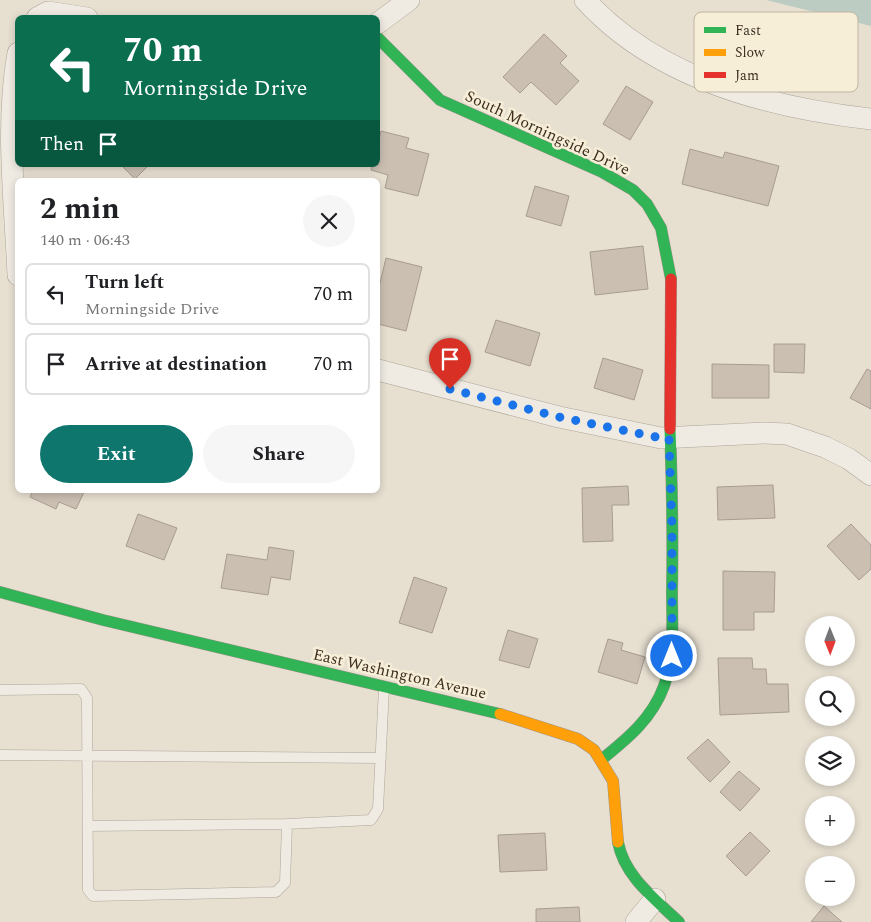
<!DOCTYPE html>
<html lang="en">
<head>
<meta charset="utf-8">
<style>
  :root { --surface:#fff; --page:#f6f6f6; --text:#202124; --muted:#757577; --line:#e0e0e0; --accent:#0f766e }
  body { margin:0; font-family:Spectral,serif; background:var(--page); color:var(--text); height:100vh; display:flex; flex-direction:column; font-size:19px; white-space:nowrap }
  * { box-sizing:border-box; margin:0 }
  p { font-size:16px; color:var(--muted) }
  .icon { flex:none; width:28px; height:28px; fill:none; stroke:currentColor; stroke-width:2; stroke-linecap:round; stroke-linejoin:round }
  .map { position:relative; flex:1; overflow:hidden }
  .sheet { position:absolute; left:15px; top:178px; width:365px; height:315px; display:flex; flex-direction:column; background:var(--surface); border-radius:8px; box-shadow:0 2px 8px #0003 }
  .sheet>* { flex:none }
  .hud { position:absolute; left:15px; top:15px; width:365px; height:152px; border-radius:8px; box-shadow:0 2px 8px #0003; background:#0b6e4f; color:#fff; overflow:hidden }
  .needle { width:32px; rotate:179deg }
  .buttons { position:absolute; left:805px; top:616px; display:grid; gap:10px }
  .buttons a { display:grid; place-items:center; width:50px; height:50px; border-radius:50%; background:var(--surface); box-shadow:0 2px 8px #0003; font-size:25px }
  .pin { position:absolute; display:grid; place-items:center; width:42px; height:42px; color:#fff; margin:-51px -21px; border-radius:50% 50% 50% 0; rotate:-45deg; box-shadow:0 0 5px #0007 }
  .pin .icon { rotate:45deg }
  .me { position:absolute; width:55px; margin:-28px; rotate:0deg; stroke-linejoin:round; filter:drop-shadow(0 0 4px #0008) }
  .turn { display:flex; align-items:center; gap:18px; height:105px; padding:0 25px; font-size:22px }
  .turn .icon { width:65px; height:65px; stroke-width:2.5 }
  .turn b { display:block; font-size:35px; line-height:42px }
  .then { display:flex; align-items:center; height:48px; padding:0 25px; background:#0003; gap:10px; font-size:19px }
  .round { display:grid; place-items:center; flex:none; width:52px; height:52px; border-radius:26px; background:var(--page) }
  .summary { display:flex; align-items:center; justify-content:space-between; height:85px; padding:0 25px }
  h1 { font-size:30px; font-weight:700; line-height:38px }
  .action { display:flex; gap:10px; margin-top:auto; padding:10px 25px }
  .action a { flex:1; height:58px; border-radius:30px; background:var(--accent); color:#fff; font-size:20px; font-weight:700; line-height:58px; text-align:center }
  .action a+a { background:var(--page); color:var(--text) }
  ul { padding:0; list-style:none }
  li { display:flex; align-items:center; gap:15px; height:62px; margin:0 10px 8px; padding:0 15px; border:2px solid var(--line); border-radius:8px }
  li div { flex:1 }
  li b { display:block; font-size:19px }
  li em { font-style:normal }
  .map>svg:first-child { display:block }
  .water { fill:#bcccc2 }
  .building { fill:#cbbfb2; stroke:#a89c90 }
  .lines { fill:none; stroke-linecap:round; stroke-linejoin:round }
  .lane-casing { stroke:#ada599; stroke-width:11 }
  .street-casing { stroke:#ada599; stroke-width:22 }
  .fast-casing { stroke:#9c958a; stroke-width:12 }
  .slow-casing { stroke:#9c958a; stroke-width:12 }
  .jam-casing { stroke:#9c958a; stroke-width:12 }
  .lane { stroke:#efebe3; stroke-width:10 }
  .street { stroke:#efebe3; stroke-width:21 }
  .fast { stroke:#30b455; stroke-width:11 }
  .slow { stroke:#ff9f0a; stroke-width:11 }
  .jam { stroke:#e5322d; stroke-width:11 }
  .route { stroke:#1a73e8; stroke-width:9; stroke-dasharray:0 16.2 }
  .labels { text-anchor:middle; stroke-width:5; stroke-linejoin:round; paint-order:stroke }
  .street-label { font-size:16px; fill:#3d2e20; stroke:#f7eed8 }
  .key { fill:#f7eed8; stroke:#bfb4a1; stroke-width:1 }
  .key-label { font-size:14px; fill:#3d2e20 }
</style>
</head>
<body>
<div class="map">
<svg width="871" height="922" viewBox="0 0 871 922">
  <rect width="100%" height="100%" fill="#e7e0d1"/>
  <path class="water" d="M766,0H871V26Z"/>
  <path class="building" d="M544,34L567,56L560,63L579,81L556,105L531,82L520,93L503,77Z
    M626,86L653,102L630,140L603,124Z
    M381,131L409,138L406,148L429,154L418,196L385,188L388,175L371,170L372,165H378V144Z
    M690,149L723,158L725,152L779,166L768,206L682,184Z
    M121,165H149L135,179Z
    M535,186L569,196L561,226L526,216Z
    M643,246L648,289L595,295L590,252Z
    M386,258L422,267L406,331L378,324V291Z
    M496,320L540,333L530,366L485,352Z
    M774,344H805L804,373L774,372Z
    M603,358L643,370L634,400L594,388Z
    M712,364L769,365V398H712Z
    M867,369L871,371V409L850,398Z
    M773,485L775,518L718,520L717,487Z
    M628,486L629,505H612L613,541L583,542L582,488Z
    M33,490H85L76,509L59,502L56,509L30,497Z
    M138,514L177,528L164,560L126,546Z
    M851,524L871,545V569L859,580L827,546Z
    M269,547L294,551L290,580L271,577L268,595L221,588L227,554L267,560Z
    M723,571L775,572L774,612H754V630H723Z
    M414,577L447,588L432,633L399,623Z
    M508,630L538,639L529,668L499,660Z
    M608,639L623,643L621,650L645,657L637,684L598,672Z
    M718,658H752L753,669H766L767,684H788L789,712L720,715Z
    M708,739L730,762L710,782L687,758Z
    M739,771L760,789L740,811L720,792Z
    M750,832L770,851L746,876L726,856Z
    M545,833L547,870L500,872L498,835Z
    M824,906L842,922H811Z
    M579,907L580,922H536V909Z"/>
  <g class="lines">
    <defs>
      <path id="lane" d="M0,690L81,689L87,698L88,890L93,896L276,892L285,883L287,824L371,820L378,809L384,688
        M0,755L381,758
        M88,826L287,824"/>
      <path id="street" d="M585,0C657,79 769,108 871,119
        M37,18L48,12L87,18
        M378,23L409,0
        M18,53C5,126 15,202 18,275
        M378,370L559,417L661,438L764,433L787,434L825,447L849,459L871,475
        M636,922L655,899"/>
      <path id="fast" d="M378,38L440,100L602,172L633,190L647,204L661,228L671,279
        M0,592L103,620L500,714
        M601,760C627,739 652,719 664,686C675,656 672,624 672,592C673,538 672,483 670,429
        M618,842C624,876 655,899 679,922"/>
      <path id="slow" d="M500,714L578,739L594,750L613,781L618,842"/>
      <path id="jam" d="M670,429L671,279"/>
    </defs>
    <use href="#lane" class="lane-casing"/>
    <use href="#street" class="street-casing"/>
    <use href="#fast" class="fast-casing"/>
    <use href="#slow" class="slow-casing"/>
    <use href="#jam" class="jam-casing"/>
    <use href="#lane" class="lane"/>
    <use href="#street" class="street"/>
    <use href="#fast" class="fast"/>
    <use href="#slow" class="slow"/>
    <use href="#jam" class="jam"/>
  </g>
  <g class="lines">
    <path class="route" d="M450,389L559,417L661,438H669L672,527V656"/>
  </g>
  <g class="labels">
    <g class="street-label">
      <text transform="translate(548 132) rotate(25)" y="6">South Morningside Drive</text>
      <text transform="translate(400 673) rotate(13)" y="6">East Washington Avenue</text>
    </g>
  </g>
  <rect x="694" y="12" width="164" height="80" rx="8" class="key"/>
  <rect x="704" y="27" width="22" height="6" fill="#30b455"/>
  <rect x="704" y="49" width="22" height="7" fill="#ff9f0a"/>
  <rect x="704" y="72" width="22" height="6" fill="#e5322d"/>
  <g class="key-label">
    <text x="735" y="35">Fast</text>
    <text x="735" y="57">Slow</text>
    <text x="735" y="80">Jam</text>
  </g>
</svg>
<div class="buttons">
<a><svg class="needle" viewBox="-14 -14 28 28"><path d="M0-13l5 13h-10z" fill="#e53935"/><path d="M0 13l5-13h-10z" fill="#757577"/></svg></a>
<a><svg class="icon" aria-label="search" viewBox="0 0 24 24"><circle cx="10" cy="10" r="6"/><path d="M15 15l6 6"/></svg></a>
<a><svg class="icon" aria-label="layers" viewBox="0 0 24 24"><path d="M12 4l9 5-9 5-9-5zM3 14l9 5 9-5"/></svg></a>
<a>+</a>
<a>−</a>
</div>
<div class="pin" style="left:450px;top:389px;background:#d93025"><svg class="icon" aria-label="arrive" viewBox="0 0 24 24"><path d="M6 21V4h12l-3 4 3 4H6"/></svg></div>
<svg class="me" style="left:672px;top:656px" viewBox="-20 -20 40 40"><circle r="17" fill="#1a73e8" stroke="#fff" stroke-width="3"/><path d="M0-11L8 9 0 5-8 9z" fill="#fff"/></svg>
<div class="hud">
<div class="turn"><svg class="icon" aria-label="left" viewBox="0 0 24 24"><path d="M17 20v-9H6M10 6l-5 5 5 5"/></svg><div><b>70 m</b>Morningside Drive</div></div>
<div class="then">Then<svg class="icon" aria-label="arrive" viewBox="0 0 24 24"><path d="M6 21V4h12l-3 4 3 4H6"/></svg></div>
</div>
<section class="sheet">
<div class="summary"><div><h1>2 min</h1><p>140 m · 06:43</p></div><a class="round"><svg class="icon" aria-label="close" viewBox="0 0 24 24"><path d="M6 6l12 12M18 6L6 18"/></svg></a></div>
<ul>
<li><svg class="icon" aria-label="left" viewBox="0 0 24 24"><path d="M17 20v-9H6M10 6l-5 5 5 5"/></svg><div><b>Turn left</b><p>Morningside Drive</p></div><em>70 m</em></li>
<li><svg class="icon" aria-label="arrive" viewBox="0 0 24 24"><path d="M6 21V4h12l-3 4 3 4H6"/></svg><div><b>Arrive at destination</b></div><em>70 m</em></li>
</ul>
<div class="action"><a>Exit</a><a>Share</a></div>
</section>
</div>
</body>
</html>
